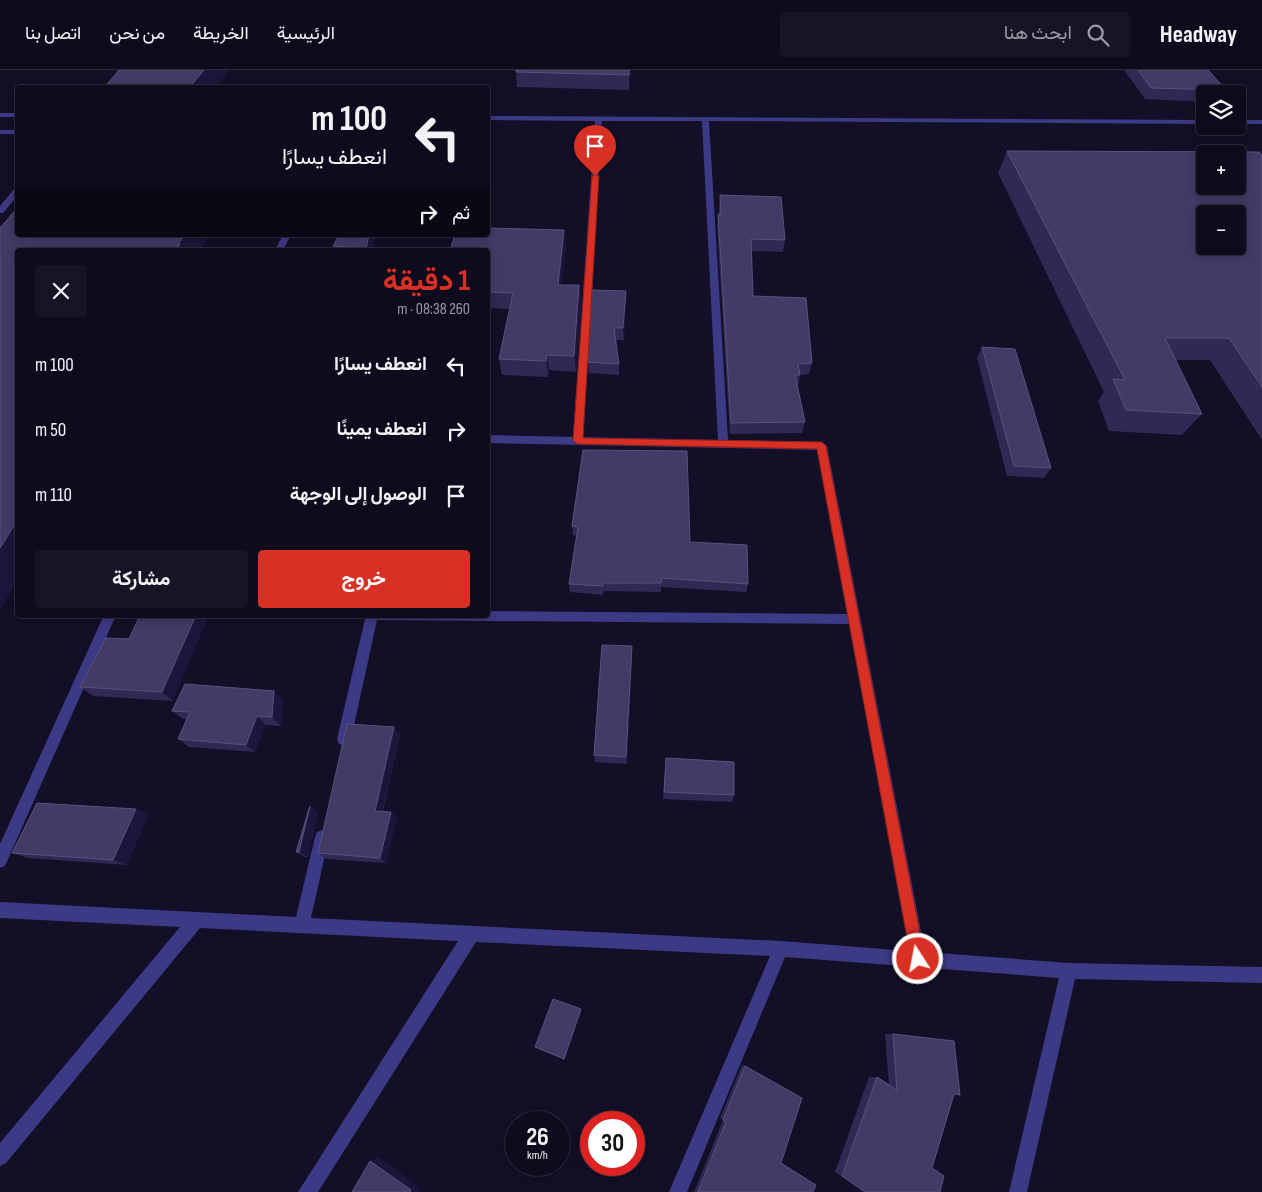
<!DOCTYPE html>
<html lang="ar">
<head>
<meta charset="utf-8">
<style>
  :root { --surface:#0e0b1c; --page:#171425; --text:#f1f3f6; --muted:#9b9ba3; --line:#2e2b3b; --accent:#d93025 }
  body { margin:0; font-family:"Sofia Sans Condensed",Vazirmatn,sans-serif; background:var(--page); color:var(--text); direction:rtl; height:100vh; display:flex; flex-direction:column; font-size:19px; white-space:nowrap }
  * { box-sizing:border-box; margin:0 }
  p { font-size:16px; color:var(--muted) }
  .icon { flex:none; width:28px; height:28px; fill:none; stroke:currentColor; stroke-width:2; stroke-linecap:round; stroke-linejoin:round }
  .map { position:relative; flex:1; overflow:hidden; direction:ltr }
  .side { position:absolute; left:15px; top:178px; width:475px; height:370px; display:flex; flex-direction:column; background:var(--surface); border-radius:5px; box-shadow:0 2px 12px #0003,0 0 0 1px var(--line); direction:rtl }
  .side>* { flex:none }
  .top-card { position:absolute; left:15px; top:15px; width:475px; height:152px; border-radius:5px; box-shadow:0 2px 12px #0003,0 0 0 1px var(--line); direction:rtl; background:#0e0b1c; color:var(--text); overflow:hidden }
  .controls { position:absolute; left:1196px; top:15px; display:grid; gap:10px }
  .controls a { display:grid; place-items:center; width:50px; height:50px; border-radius:5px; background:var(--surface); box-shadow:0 2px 12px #0003,0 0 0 1px var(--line); font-size:25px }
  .speed { position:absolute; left:505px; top:1041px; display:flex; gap:10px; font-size:25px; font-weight:700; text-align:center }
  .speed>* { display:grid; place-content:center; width:65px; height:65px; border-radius:50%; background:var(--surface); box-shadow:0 2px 12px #0003,0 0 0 1px var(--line); line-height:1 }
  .speed small { font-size:12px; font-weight:400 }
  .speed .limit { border:8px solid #d22; background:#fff; color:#111 }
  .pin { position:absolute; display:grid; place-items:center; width:42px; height:42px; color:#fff; margin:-51px -21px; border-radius:50% 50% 50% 0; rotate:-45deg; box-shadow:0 0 5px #0007 }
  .pin .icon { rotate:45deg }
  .me { position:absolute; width:55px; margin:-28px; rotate:349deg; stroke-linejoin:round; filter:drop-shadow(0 0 4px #0008) }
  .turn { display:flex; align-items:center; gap:18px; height:105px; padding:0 20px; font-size:22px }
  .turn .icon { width:65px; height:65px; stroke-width:2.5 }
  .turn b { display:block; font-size:35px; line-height:42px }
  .then { display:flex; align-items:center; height:48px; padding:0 20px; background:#0003; gap:10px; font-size:19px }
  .round { display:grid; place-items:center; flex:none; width:52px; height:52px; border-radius:5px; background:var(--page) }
  .summary { display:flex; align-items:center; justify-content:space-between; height:85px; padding:0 20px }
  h1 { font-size:30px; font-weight:700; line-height:38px; color:var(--accent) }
  .cta { display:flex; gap:10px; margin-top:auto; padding:10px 20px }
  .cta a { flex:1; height:58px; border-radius:5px; background:var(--accent); color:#fff; font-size:20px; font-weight:700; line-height:58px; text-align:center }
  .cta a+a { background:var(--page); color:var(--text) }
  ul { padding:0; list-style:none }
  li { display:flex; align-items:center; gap:15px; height:65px; padding:0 20px }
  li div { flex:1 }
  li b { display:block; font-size:19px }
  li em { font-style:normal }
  header { display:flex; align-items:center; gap:30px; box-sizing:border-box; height:70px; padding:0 25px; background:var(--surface); border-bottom:1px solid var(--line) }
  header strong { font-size:24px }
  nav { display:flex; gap:28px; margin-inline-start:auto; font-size:18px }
  .search { width:350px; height:45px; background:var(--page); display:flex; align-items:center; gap:12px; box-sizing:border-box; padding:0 18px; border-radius:5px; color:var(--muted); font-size:19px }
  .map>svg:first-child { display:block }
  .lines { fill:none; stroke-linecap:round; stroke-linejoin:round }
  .service { fill:#3d3a85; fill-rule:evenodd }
  .minor { fill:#3d3a85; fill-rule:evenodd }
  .wall { fill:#312854 }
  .shaded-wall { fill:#1d163a }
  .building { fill:#433a66; stroke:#5a527e; fill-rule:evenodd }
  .route { fill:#d93025; stroke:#8d1f18 }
</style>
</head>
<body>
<header>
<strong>Headway</strong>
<div class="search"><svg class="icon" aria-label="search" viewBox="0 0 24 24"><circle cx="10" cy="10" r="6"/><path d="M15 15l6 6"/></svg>ابحث هنا</div>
<nav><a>الرئيسية</a><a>الخريطة</a><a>من نحن</a><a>اتصل بنا</a></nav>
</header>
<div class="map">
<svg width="1262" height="1122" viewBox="0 0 1262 1122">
  <rect width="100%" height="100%" fill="#130f26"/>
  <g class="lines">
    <path class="service" d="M0,60H18V64H0Z"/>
    <path class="minor" d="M0,43H18V47H0Z
      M488,46L1205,50V54L709,51L728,370L822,372L827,376L925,882L1069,893L1262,897V913L1075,909L1027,1122H1009L1059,908L785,887L687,1122H669L770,886L476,872L318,1122H298L458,871L200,858L6,1093L0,1096V1073L180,857L0,848V832L296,847L315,767L317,762L322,760L327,762L329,767L311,848L781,871L909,881L849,554L377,550L351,669L349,674L344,675L339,674L337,669L366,545H488V541L847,544L817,380L488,373V365L573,367L595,51L488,50ZM602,51H702L718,370L583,367Z
      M1238,50H1262V54H1238Z
      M15,118H18V125L3,143H0V136Z
      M283,165H291L283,180H275Z
      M104,545H116L5,796L0,798V774Z"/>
  </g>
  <path class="wall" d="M631,0L629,20L517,17L516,2Z
    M1124,0H1208L1226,20L1224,24H1205V32L1145,29Z
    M1007,81L1262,85V370L1210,290H1175L1202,344L1182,365L1109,361L1098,331L1104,322L998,103Z
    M720,125L785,170L783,182L751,181L753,226L812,293L809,304L800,305L798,317L805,352L802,363L730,364L717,156L719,144V137Z
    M374,165L372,180H334L333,176Z
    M566,176L561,215H579L581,231L576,302L549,300L548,307L502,305L499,289L510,239L488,238V180Z
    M626,221L624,270H615L619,294V305L589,303L588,292Z
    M982,277L1051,398L1044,408L1007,406L977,288Z
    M583,380L690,472L748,514L746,522L661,517V522L603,521V525L570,522L569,514L577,466L573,465L572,456Z
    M106,568L173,631L93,626L80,617Z
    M632,585L627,694L595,692L594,685Z
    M283,630L281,656L266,655L255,682L189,677L178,669L187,649H183L172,641Z
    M400,664L383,741L391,742L397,748L386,793L326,789L318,783Z
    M666,688L734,725L732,732L663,729Z
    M310,736L318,742L308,787H305L296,782Z
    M136,739L148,745L127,795L28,788L12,783Z
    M885,964H893L954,1024L932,1098L940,1122H864L835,1102L869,1007H877L889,1015Z
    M742,995L745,996L781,1092L813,1122H694L723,1050L720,1048Z"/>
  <path class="shaded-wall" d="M204,0H227L228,2L216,18H189Z
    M629,0H631L629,20Z
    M564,160L566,176L560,231L558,215Z
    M184,165H209L200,180H176L178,174Z
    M369,165H374L372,180H367L366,178Z
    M579,215L581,231L576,302L574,286Z
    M626,221V232L624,270L623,258Z
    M547,285L549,300L548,307L546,291Z
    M18,449V509L0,540V478Z
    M196,545H209L173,631L162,622Z
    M632,576V585L627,694L626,687Z
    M274,621L283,630L281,656L272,647Z
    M257,646L266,655L255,682L246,675Z
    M394,657L400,664L381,747L375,741Z
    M310,736L318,742L308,787L299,782Z
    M136,739L148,745L127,795L113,790Z
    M391,742L397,748L386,793L380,788Z
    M581,939L582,940L565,989H564Z
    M378,1087L418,1116L417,1118L422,1122H410L370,1091Z"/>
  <path class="building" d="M119,0H204L189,18H104Z
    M516,0H629V5L516,2Z
    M1138,0H1208L1226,20L1151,18Z
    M1007,81L1259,82L1262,85V317L1229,268H1165L1202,344L1126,340L1113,309L1125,310ZM1205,84H1238V116H1205ZM1205,144H1238V176H1205Z
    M720,125L781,127L785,170L751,169L753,226L806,228L812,293L798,294L800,305H795L805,352L731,353L718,144H721Z
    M18,137V165H184L178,174H180L176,180H18V449L0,478V158Z
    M488,158L564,160L558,215H579L574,286L547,285L546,291L499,289L513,223L488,222V180H450L455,165H488Z
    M339,165H369L366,178L333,176Z
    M592,220L626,221L623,258H614L619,294L588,292Z
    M982,277L1015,279L1051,398L1014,396Z
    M583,380L687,381L690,472L747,475L748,514L662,508L661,513H603V516L569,514L578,457L572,456Z
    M140,545H196L162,622L80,617L106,568L129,569Z
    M602,575L632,576L626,687L594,685Z
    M185,614L274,621L272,647L257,646L246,675L178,669L190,642L172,641Z
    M347,654L394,657L375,741L391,742L380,788L318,783Z
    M666,688L734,692V725L664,722Z
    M37,733L136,739L113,790L12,783Z
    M310,736L299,782H296Z
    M553,929L581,939L564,989L535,977Z
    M893,964L954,971L960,1025L954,1024L932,1098L944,1106L940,1122H865L842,1106L877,1007L897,1020Z
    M745,996L802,1028L781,1093L816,1115L813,1122H698L726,1052L723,1050Z
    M370,1091L411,1120L410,1122H352Z"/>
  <path class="route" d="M595,104L599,106L583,368L822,372L826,376L925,889L923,895L918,897L913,895L911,889L817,379L578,374L573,371L592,106Z"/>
</svg>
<div class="controls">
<a><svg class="icon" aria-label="layers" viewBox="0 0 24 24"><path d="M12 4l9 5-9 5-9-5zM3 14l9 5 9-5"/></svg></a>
<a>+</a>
<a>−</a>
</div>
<div class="speed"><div>26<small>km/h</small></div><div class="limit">30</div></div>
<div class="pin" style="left:595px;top:106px;background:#d93025"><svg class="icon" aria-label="arrive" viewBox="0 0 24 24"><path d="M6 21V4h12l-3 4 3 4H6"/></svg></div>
<svg class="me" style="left:918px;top:889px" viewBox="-20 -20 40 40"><circle r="17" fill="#d93025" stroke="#fff" stroke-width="3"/><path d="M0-11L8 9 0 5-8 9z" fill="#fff"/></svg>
<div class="top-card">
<div class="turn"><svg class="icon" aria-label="left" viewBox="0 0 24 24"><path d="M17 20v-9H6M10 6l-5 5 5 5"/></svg><div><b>100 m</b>انعطف يسارًا</div></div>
<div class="then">ثم<svg class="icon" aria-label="right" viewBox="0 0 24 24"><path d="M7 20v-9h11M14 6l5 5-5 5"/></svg></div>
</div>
<section class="side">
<div class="summary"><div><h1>1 دقيقة</h1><p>260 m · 08:38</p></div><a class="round"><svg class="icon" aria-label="close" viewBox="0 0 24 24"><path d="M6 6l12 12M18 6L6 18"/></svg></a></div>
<ul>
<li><svg class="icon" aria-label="left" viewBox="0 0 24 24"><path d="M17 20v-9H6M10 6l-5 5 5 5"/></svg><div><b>انعطف يسارًا</b></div><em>100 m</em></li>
<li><svg class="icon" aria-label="right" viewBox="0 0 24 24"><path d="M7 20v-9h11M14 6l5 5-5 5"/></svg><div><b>انعطف يمينًا</b></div><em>50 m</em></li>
<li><svg class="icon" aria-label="arrive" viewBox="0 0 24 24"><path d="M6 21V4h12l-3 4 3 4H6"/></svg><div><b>الوصول إلى الوجهة</b></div><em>110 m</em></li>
</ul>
<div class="cta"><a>خروج</a><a>مشاركة</a></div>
</section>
</div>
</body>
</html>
